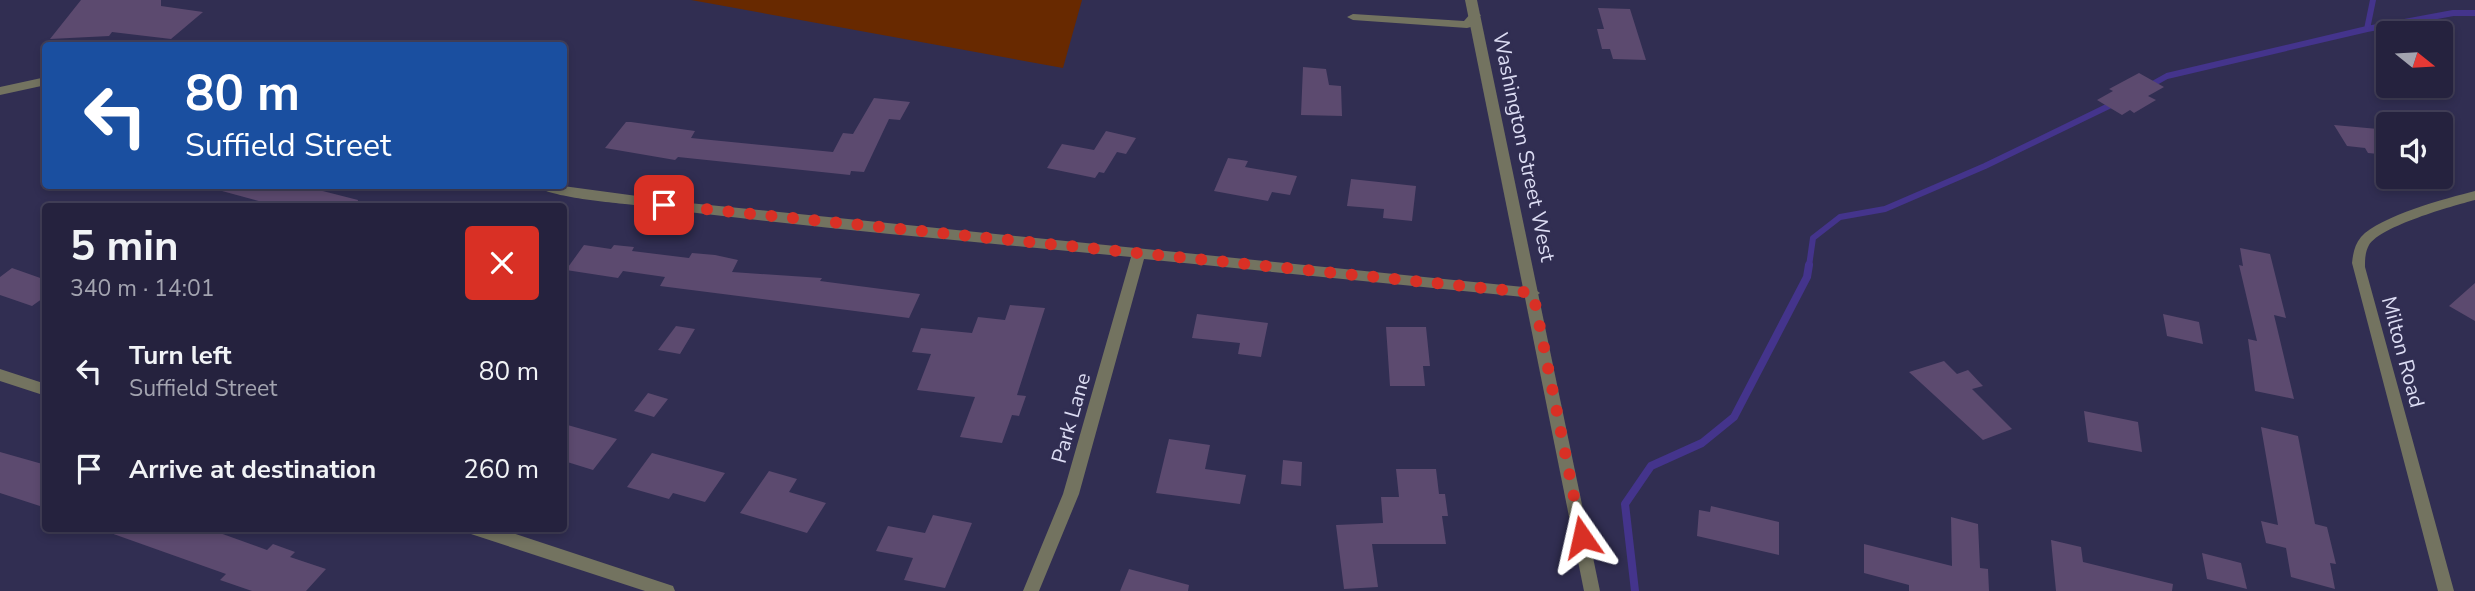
<!DOCTYPE html>
<html lang="en">
<head>
<meta charset="utf-8">
<style>
  :root { --surface:#25223e; --page:#2d2a45; --text:#f1f3f6; --muted:#a3a4b0; --line:#423f58 }
  body { margin:0; font-family:"Nunito Sans",sans-serif; background:var(--page); color:var(--text); height:100vh; display:flex; flex-direction:column; font-size:26px; white-space:nowrap }
  * { box-sizing:border-box; margin:0 }
  p { font-size:23px; color:var(--muted) }
  .icon { flex:none; width:38px; height:38px; fill:none; stroke:currentColor; stroke-width:2; stroke-linecap:round; stroke-linejoin:round }
  .map { position:relative; flex:1; overflow:hidden }
  .sheet { position:absolute; left:42px; top:203px; width:525px; height:329px; display:flex; flex-direction:column; background:var(--surface); border-radius:7px; box-shadow:0 4px 10px #0003,0 0 0 2px var(--line) }
  .sheet>* { flex:none }
  .banner { position:absolute; left:42px; top:42px; width:525px; height:147px; border-radius:7px; box-shadow:0 4px 10px #0003,0 0 0 2px var(--line); background:#1a4fa0; color:#fff; overflow:hidden }
  .needle { width:46px; rotate:108deg }
  .fabs { position:absolute; left:2376px; top:21px; display:grid; gap:14px }
  .fabs a { display:grid; place-items:center; width:77px; height:77px; border-radius:7px; background:var(--surface); box-shadow:0 4px 10px #0003,0 0 0 2px var(--line); font-size:35px }
  .pin { position:absolute; display:grid; place-items:center; width:60px; height:60px; color:#fff; margin:-30px; border-radius:14px; box-shadow:0 4px 10px #0006 }
  .me { position:absolute; width:77px; margin:-38px; rotate:349deg; stroke-linejoin:round; filter:drop-shadow(0 0 5px #0008) }
  .turn { display:flex; align-items:center; gap:24px; height:147px; padding:0 28px; font-size:32px }
  .turn .icon { width:91px; height:91px; stroke-width:2.5 }
  .turn b { display:block; font-size:49px; line-height:60px }
  .round { display:grid; place-items:center; flex:none; width:74px; height:74px; border-radius:7px; background:var(--page) }
  .overview { display:flex; align-items:center; justify-content:space-between; height:119px; padding:0 28px }
  h1 { font-size:42px; font-weight:700; line-height:52px }
  ul { padding:0; list-style:none }
  li { display:flex; align-items:center; gap:21px; height:98px; padding:0 28px }
  li div { flex:1 }
  li b { display:block; font-size:26px }
  li em { font-style:normal }
  .map>svg:first-child { display:block }
  .green { fill:#682900 }
  .lines { fill:none; stroke-linecap:round; stroke-linejoin:round }
  .stream-far1 { stroke:#44348c; stroke-width:6 }
  .stream { stroke:#44348c; stroke-width:8 }
  .building { fill:#5c4a6f }
  .minor { fill:#737360; fill-rule:evenodd }
  .tertiary { fill:#737360; fill-rule:evenodd }
  .route { stroke:#d93025; stroke-width:12; stroke-dasharray:0 21.6 }
  .labels { text-anchor:middle; stroke-width:6; stroke-linejoin:round; paint-order:stroke }
  .street-label { font-size:21px; fill:#dcdcf3; stroke:#312e52 }
</style>
</head>
<body>
<div class="map">
<svg width="2475" height="591" viewBox="0 0 2475 591">
  <rect width="100%" height="100%" fill="#312e52"/>
  <path class="green" d="M691,0H1082L1063,68Z"/>
  <g class="lines">
    <path class="stream-far1" d="M2367,29L2373,0
      M2149,86L2167,76L2367,29L2453,13H2475
      M1809,266L1813,238L1840,217L1885,209L1985,166L2117,102"/>
    <path class="stream" d="M1635,591L1625,504L1651,466L1702,443L1734,417L1807,277L1809,265"/>
  </g>
  <path class="building" d="M81,0H161V6L203,12L171,39L112,32L109,36L50,39Z
    M1598,8L1630,9L1646,60L1613,59L1610,49H1602L1597,29H1604Z
    M1303,67L1326,69L1329,85L1341,86L1342,116L1301,115Z
    M2139,73L2164,87L2148,96L2156,100L2134,113L2130,110L2122,115L2097,100L2113,91L2109,89Z
    M874,98L910,102L900,120L889,119L864,172L851,171L850,175L678,157L675,160L605,148L626,122H631L695,131L691,138L833,152L843,133L853,134Z
    M2334,125L2389,130V155L2368,153L2365,148L2347,146Z
    M1106,131L1136,138L1126,154L1117,152L1104,173L1099,172L1095,178L1047,168L1062,144L1094,150Z
    M1228,158L1248,161L1245,167L1297,176L1290,195L1272,192L1268,201L1214,191Z
    M1351,179L1416,186L1412,221L1383,218L1384,209L1347,206Z
    M223,186H303L358,200L357,206H277L222,191Z
    M584,245L611,249L614,245L634,247L632,251L689,258L692,253L715,255L738,260L732,272L822,278L820,281L920,294L909,318L660,286L665,277L623,271L618,278L566,270Z
    M2240,248L2270,254L2286,318L2274,315L2294,399L2255,391L2248,339L2257,341L2239,265L2243,266Z
    M12,268L46,280V296L32,306L0,295V277Z
    M2475,283V321L2449,306Z
    M1010,305L1045,308L1017,395L1026,396L1019,416L1012,415L1002,443L960,437L975,397L917,390L931,354L912,352L921,328L972,333L978,317L1005,320Z
    M1197,314L1268,323L1261,357L1238,354L1240,343L1192,338Z
    M2163,314L2199,322L2203,344L2167,336Z
    M676,326L695,329L680,354L658,350Z
    M1386,327H1426L1430,366H1423L1425,386H1390Z
    M1944,361L1957,374L1968,370L1983,386L1972,389L2012,429L1983,440L1909,372Z
    M648,393L668,399L654,417L634,411Z
    M2084,411L2138,422L2142,452L2088,442Z
    M564,424L617,439L593,470L564,461Z
    M2261,427L2298,436L2315,524L2327,527L2336,564L2330,563L2335,589L2291,577L2286,548L2266,543L2261,521L2278,525Z
    M1169,439L1210,445L1205,469L1246,475L1240,504L1156,493Z
    M0,452L46,465V508L0,493Z
    M652,453L725,473L705,502L673,493L669,499L627,487Z
    M1283,460L1302,462L1301,486L1281,484Z
    M1396,469H1436L1439,494H1445L1448,516H1442L1446,544H1372L1378,587L1344,589L1336,525L1383,523L1381,497H1399Z
    M769,471L797,479L789,492L826,503L807,533L740,513Z
    M1711,506L1779,522V555L1697,536L1699,510L1710,512Z
    M933,515L972,523L945,588L904,580L913,558L876,551L888,526L925,533Z
    M1951,517L1978,524L1980,568L1988,569L1989,591H1909V585L1864,573V544L1952,566Z
    M106,528H206L267,550L273,544L295,552L290,557L326,569L306,591H252L220,580L226,574L105,531Z
    M2051,540L2081,547L2083,562L2173,584L2172,591H2056Z
    M2202,553L2241,563L2247,589L2207,579Z
    M1129,569L1189,585L1188,591H1120Z"/>
  <g class="lines">
    <path class="minor" d="M1475,12L1481,15L1471,27L1467,28L1353,20L1347,17L1353,14L1464,21L1471,13Z
      M46,77V85L0,95V87Z
      M537,186H563L689,203L1533,288L1540,293L1533,298L1144,259L1079,494L1039,591H1023L1063,494L1131,257C965,241 799,227 634,205C616,203 547,197 537,186Z
      M2475,191V200C2452,206 2381,226 2369,245C2365,252 2365,260 2365,267L2454,591H2438L2352,263C2353,253 2355,244 2361,237C2380,216 2447,198 2475,191Z
      M0,369L46,384V396L0,381Z
      M466,528H497L667,584L673,586L675,591H645L474,535L468,533Z"/>
    <path class="tertiary" d="M1465,0H1477L1600,591H1584Z"/>
  </g>
  <g class="lines">
    <path class="route" d="M664,205L1533,293L1582,537"/>
  </g>
  <g class="labels">
    <g class="street-label">
      <text transform="translate(1524 147) rotate(78)" y="7">Washington Street West</text>
      <text transform="translate(2403 352) rotate(75)" y="7">Milton Road</text>
      <text transform="translate(1071 418) rotate(-74)" y="7">Park Lane</text>
    </g>
  </g>
</svg>
<div class="fabs">
<a><svg class="needle" viewBox="-14 -14 28 28"><path d="M0-13l5 13h-10z" fill="#e53935"/><path d="M0 13l5-13h-10z" fill="#a3a4b0"/></svg></a>
<a><svg class="icon" aria-label="sound" viewBox="0 0 24 24"><path d="M4 9h4l5-4v14l-5-4H4zM17 9q2 3 0 6"/></svg></a>
</div>
<div class="pin" style="left:664px;top:205px;background:#d93025"><svg class="icon" aria-label="arrive" viewBox="0 0 24 24"><path d="M6 21V4h12l-3 4 3 4H6"/></svg></div>
<svg class="me" style="left:1582px;top:537px" viewBox="-20 -20 40 40"><path d="M0-17L14 15 0 8-14 15z" fill="#d93025" stroke="#fff" stroke-width="4"/></svg>
<div class="banner">
<div class="turn"><svg class="icon" aria-label="left" viewBox="0 0 24 24"><path d="M17 20v-9H6M10 6l-5 5 5 5"/></svg><div><b>80 m</b>Suffield Street</div></div>
</div>
<section class="sheet">
<div class="overview"><div><h1>5 min</h1><p>340 m · 14:01</p></div><a class="round" style="background:#d93025;color:#fff"><svg class="icon" aria-label="close" viewBox="0 0 24 24"><path d="M6 6l12 12M18 6L6 18"/></svg></a></div>
<ul>
<li><svg class="icon" aria-label="left" viewBox="0 0 24 24"><path d="M17 20v-9H6M10 6l-5 5 5 5"/></svg><div><b>Turn left</b><p>Suffield Street</p></div><em>80 m</em></li>
<li><svg class="icon" aria-label="arrive" viewBox="0 0 24 24"><path d="M6 21V4h12l-3 4 3 4H6"/></svg><div><b>Arrive at destination</b></div><em>260 m</em></li>
</ul>
</section>
</div>
</body>
</html>
